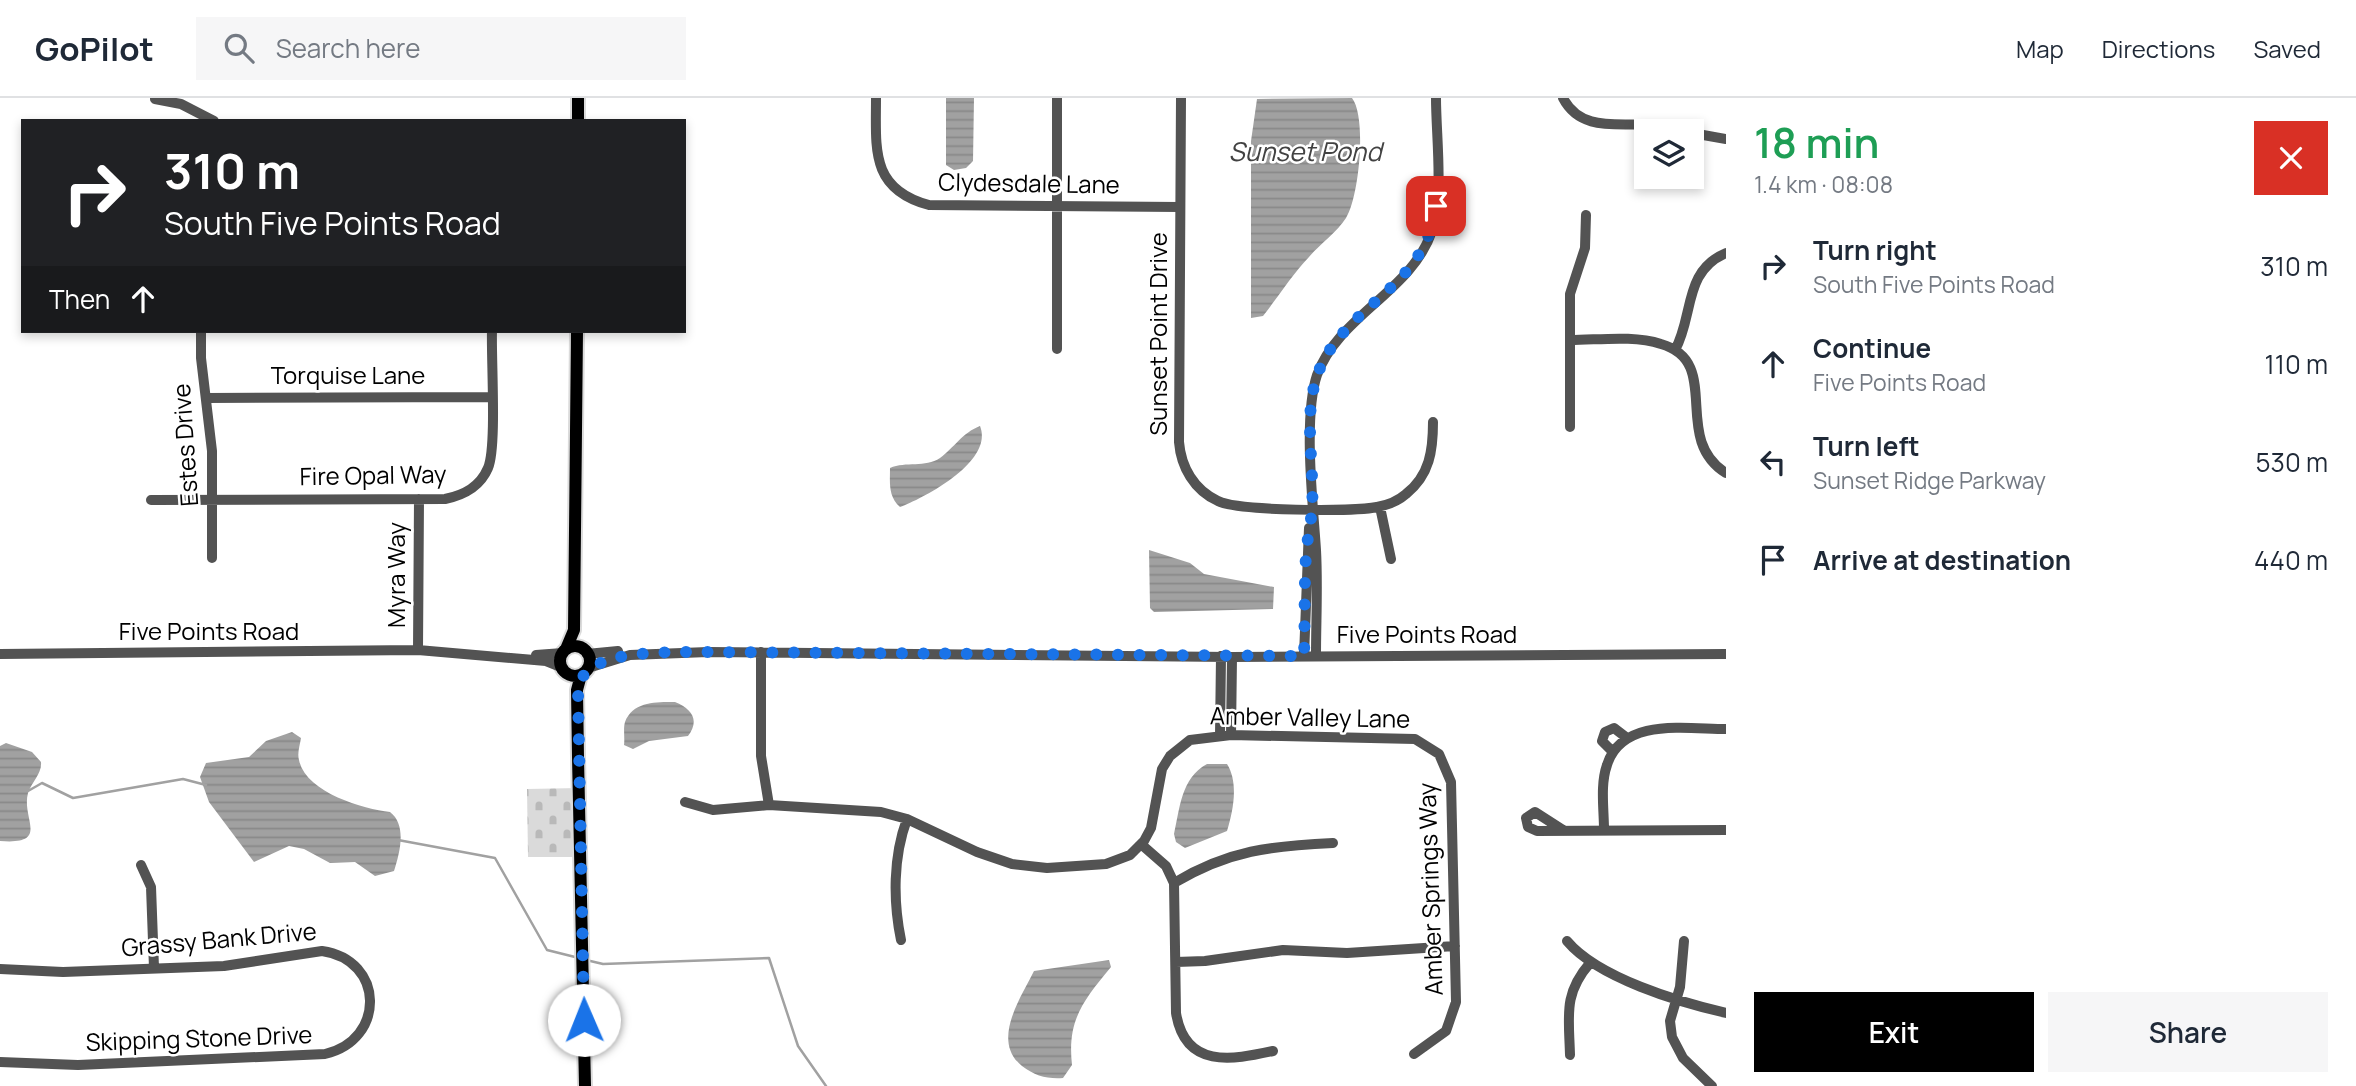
<!DOCTYPE html>
<html lang="en">
<head>
<meta charset="utf-8">
<style>
  :root { --surface:#fff; --page:#f6f6f7; --text:#1f2937; --muted:#747a83; --line:#e0e1e3; --accent:#000 }
  body { margin:0; font-family:Manrope,sans-serif; background:var(--page); color:var(--text); height:100vh; display:flex; flex-direction:column; font-size:26px; white-space:nowrap }
  * { box-sizing:border-box; margin:0 }
  p { font-size:23px; color:var(--muted) }
  .icon { flex:none; width:38px; height:38px; fill:none; stroke:currentColor; stroke-width:2; stroke-linecap:round; stroke-linejoin:round }
  .map { position:relative; flex:1; overflow:hidden }
  .sheet { display:flex; flex-direction:column; background:var(--surface); width:630px }
  .sheet>* { flex:none }
  .top-card { position:absolute; left:21px; top:21px; width:665px; height:214px; border-radius:0px; box-shadow:0 4px 10px #0003; background:#202124; color:#fff; overflow:hidden }
  .fabs { position:absolute; left:1634px; top:21px; display:grid; gap:14px }
  .fabs a { display:grid; place-items:center; width:70px; height:70px; border-radius:0px; background:var(--surface); box-shadow:0 4px 10px #0003; font-size:35px }
  .pin { position:absolute; display:grid; place-items:center; width:60px; height:60px; color:#fff; margin:-30px; border-radius:14px; box-shadow:0 4px 10px #0006 }
  .me { position:absolute; width:77px; margin:-38px; rotate:359deg; stroke-linejoin:round; filter:drop-shadow(0 0 5px #0008) }
  .turn { display:flex; align-items:center; gap:24px; height:147px; padding:0 28px; font-size:32px }
  .turn .icon { width:91px; height:91px; stroke-width:2.5 }
  .turn b { display:block; font-size:49px; line-height:60px }
  .then { display:flex; align-items:center; height:66px; padding:0 28px; background:#0003; gap:14px; font-size:26px }
  .round { display:grid; place-items:center; flex:none; width:74px; height:74px; border-radius:0px; background:var(--page) }
  .headline { display:flex; align-items:center; justify-content:space-between; height:119px; padding:0 28px }
  h1 { font-size:42px; font-weight:600; line-height:52px; color:#1e9e55 }
  .primary-button { display:flex; gap:14px; margin-top:auto; padding:14px 28px }
  .primary-button a { flex:1; height:80px; border-radius:0px; background:var(--accent); color:#fff; font-size:28px; font-weight:600; line-height:80px; text-align:center }
  .primary-button a+a { background:var(--page); color:var(--text) }
  ul { padding:0; list-style:none }
  li { display:flex; align-items:center; gap:21px; height:98px; padding:0 28px }
  li div { flex:1 }
  li b { display:block; font-size:26px }
  li em { font-style:normal }
  header { display:flex; align-items:center; gap:42px; box-sizing:border-box; height:98px; padding:0 35px; background:var(--surface); border-bottom:2px solid var(--line) }
  header strong { font-size:33px }
  nav { display:flex; gap:38px; margin-inline-start:auto; font-size:24px }
  .search { width:490px; height:63px; background:var(--page); display:flex; align-items:center; gap:18px; box-sizing:border-box; padding:0 24px; border-radius:0px; color:var(--muted); font-size:26px }
  main { display:flex; flex:1; min-height:0 }
  .map>svg:first-child { display:block }
  .cemetery { fill:url(#cemetery-stones) }
  .water { fill:url(#water-rules) }
  .lines { fill:none; stroke-linecap:round; stroke-linejoin:round }
  .stream { stroke:#a1a1a1; stroke-width:2.5 }
  .major-casing { stroke:#dbdbdb; stroke-width:16 }
  .minor { stroke:#535353; stroke-width:10 }
  .major { stroke:#000; stroke-width:12 }
  .route { stroke:#1a73e8; stroke-width:12; stroke-dasharray:0 21.6 }
  .labels { text-anchor:middle; stroke-width:5; stroke-linejoin:round; paint-order:stroke }
  .street-label { font-size:24px; fill:#000; stroke:#fff }
  .water-label { font-size:26px; font-style:italic; fill:#424242; stroke:#fff }
</style>
</head>
<body>
<header>
<strong>GoPilot</strong>
<div class="search"><svg class="icon" aria-label="search" viewBox="0 0 24 24"><circle cx="10" cy="10" r="6"/><path d="M15 15l6 6"/></svg>Search here</div>
<nav><a>Map</a><a>Directions</a><a>Saved</a></nav>
</header>
<main>
<div class="map">
<svg width="1726" height="988" viewBox="0 0 1726 988">
  <defs>
    <pattern id="cemetery-stones" width="16" height="16" patternUnits="userSpaceOnUse" patternTransform="scale(1.75)"><rect width="16" height="16" fill="#dadada"/><path d="M2 7V4a2 2 0 0 1 4 0v3zM10 15v-3a2 2 0 0 1 4 0v3z" fill="#b9b9b9"/></pattern>
    <pattern id="water-rules" width="6" height="5" patternUnits="userSpaceOnUse" patternTransform="scale(1.75)"><rect width="6" height="5" fill="#a1a1a1"/><path d="M0 2.5h6" fill="none" stroke="#898989"/></pattern>
  </defs>
  <rect width="100%" height="100%" fill="#fff"/>
  <path class="cemetery" d="M579,690L580,759H528L527,691Z"/>
  <path class="water" d="M946,0H974L973,63L966,70L954,72L946,67Z
    M1352,0C1367,19 1359,100 1346,120C1337,134 1320,146 1309,159C1292,177 1278,199 1263,218L1251,220V43L1257,1Z
    M980,328C994,363 926,399 900,409C888,398 890,385 890,370C906,363 925,370 940,360C955,349 962,335 980,328Z
    M1149,452L1190,465L1204,476L1274,489L1273,511L1154,514L1150,510Z
    M675,604C692,611 700,622 688,638L649,643L633,651L624,647C625,640 623,631 625,624C633,603 657,604 675,604Z
    M292,634L301,640C300,647 297,655 299,662C305,694 363,711 390,714C407,727 400,754 394,773L375,778L355,764L330,765L304,751L289,748L254,764L209,704L200,679L206,665L249,659L266,643Z
    M6,645L32,654L41,664C42,676 32,683 28,695C21,721 51,747 0,743V648Z
    M1207,666H1227C1239,685 1233,713 1227,733L1185,750L1176,744L1174,736C1180,710 1181,680 1207,666Z
    M1109,862L1111,869C1083,903 1067,922 1072,967L1063,980C1047,981 1035,978 1022,968C991,943 1020,901 1034,873Z"/>
  <g class="lines">
    <path class="stream" d="M28,693L42,685L73,700L183,681L206,687
      M398,742L495,760L547,852L579,860
      M586,862L603,866L769,860L798,948L826,988"/>
    <defs>
      <path id="major" d="M578,23V0
        M560 563a15 15 0 1 1 30 0a15 15 0 1 1-30 0Z
        M566,551L574,532L577,233
        M581,577L577,592L578,659L585,988"/>
    </defs>
    <use href="#major" class="major-casing"/>
    <path class="minor" d="M876,0C876,51 870,91 929,107L1180,109
      M1181,0L1179,344C1181,369 1194,392 1218,403C1237,413 1354,414 1377,409C1388,407 1398,403 1406,396C1430,377 1433,352 1433,324
      M1563,0C1581,35 1620,24 1651,27C1662,28 1673,31 1683,33
      M155,1L181,6L214,23
      M1692,35L1726,41
      M201,233V260L212,353V460
      M1570,242C1599,242 1633,237 1661,246C1724,264 1670,340 1726,375
      M1057,251V0
      M1675,252C1694,218 1683,173 1726,155
      M206,300L491,299
      M1570,329V196L1585,150L1586,117
      M151,402L445,401C464,397 480,389 488,370C497,349 491,261 492,233
      M1380,409L1391,461
      M418,552L419,401
      M761,554V658L769,707
      M0,556L418,552L546,563L561,569
      M587,556L618,553
      M536,557L563,555
      M1304,558L1309,430
      M1316,558C1316,523 1318,487 1316,452C1313,406 1303,319 1317,277C1338,218 1412,193 1432,133C1444,96 1436,39 1436,0
      M588,570L630,557L708,554L1232,559L1726,556
      M1220,637L1221,558
      M1231,637L1232,559
      M1613,654L1602,643L1605,634L1614,630L1627,640
      M685,704L713,712L769,707L881,714L907,721L977,754L1012,766L1047,770L1106,766L1130,757L1144,743L1151,730L1162,671L1170,658L1190,642L1231,637L1415,641L1439,656L1451,684L1456,904L1446,933L1414,956
      M1563,732L1535,714L1526,720L1528,729L1537,733L1726,732
      M1604,732C1604,711 1600,687 1607,667C1622,619 1687,631 1726,631
      M1142,747L1166,768L1174,785L1176,915C1185,971 1232,962 1273,953
      M141,767L151,789L154,870
      M1174,785C1229,752 1271,748 1333,745
      M901,842C893,803 893,759 907,721
      M1567,843C1598,880 1679,904 1726,915
      M1684,843L1680,889L1670,923L1672,939L1683,960L1712,988
      M1176,864L1205,863L1283,852L1347,855L1455,848
      M0,871L63,874L224,868L322,853C385,862 386,942 325,956L78,967L0,964
      M1570,957C1569,918 1563,896 1590,865"/>
    <use href="#major" class="major"/>
  </g>
  <g class="lines">
    <path class="route" d="M584,922L578,592C582,548 675,555 708,554L1304,558C1305,525 1304,491 1306,457C1307,441 1311,426 1312,410C1315,364 1301,311 1321,268C1350,204 1425,190 1436,108"/>
  </g>
  <g class="labels">
    <g class="street-label">
      <text transform="translate(1029 86) rotate(1)" y="8">Clydesdale Lane</text>
      <text transform="translate(1159 236) rotate(-90)" y="8">Sunset Point Drive</text>
      <text x="348" y="286">Torquise Lane</text>
      <text transform="translate(186 347) rotate(-94)" y="8">Estes Drive</text>
      <text transform="translate(373 378) rotate(-1)" y="8">Fire Opal Way</text>
      <text transform="translate(397 477) rotate(-90)" y="8">Myra Way</text>
      <text x="209" y="542">Five Points Road</text>
      <text x="1427" y="545">Five Points Road</text>
      <text transform="translate(1310 620) rotate(1)" y="8">Amber Valley Lane</text>
      <text transform="translate(1431 791) rotate(-92)" y="8">Amber Springs Way</text>
      <text transform="translate(219 842) rotate(-5)" y="8">Grassy Bank Drive</text>
      <text transform="translate(199 941) rotate(-2)" y="8">Skipping Stone Drive</text>
    </g>
    <g class="water-label">
      <text x="1305" y="63">Sunset Pond</text>
    </g>
  </g>
</svg>
<div class="fabs">
<a><svg class="icon" aria-label="layers" viewBox="0 0 24 24"><path d="M12 4l9 5-9 5-9-5zM3 14l9 5 9-5"/></svg></a>
</div>
<div class="pin" style="left:1436px;top:108px;background:#d93025"><svg class="icon" aria-label="arrive" viewBox="0 0 24 24"><path d="M6 21V4h12l-3 4 3 4H6"/></svg></div>
<svg class="me" style="left:584px;top:922px" viewBox="-20 -20 40 40"><circle r="19" fill="#fff"/><path d="M0-13L10 11 0 6-10 11z" fill="#1a73e8"/></svg>
<div class="top-card">
<div class="turn"><svg class="icon" aria-label="right" viewBox="0 0 24 24"><path d="M7 20v-9h11M14 6l5 5-5 5"/></svg><div><b>310 m</b>South Five Points Road</div></div>
<div class="then">Then<svg class="icon" aria-label="ahead" viewBox="0 0 24 24"><path d="M12 20V5M6 11l6-6 6 6"/></svg></div>
</div>
</div>
<section class="sheet">
<div class="headline"><div><h1>18 min</h1><p>1.4 km · 08:08</p></div><a class="round" style="background:#d93025;color:#fff"><svg class="icon" aria-label="close" viewBox="0 0 24 24"><path d="M6 6l12 12M18 6L6 18"/></svg></a></div>
<ul>
<li><svg class="icon" aria-label="right" viewBox="0 0 24 24"><path d="M7 20v-9h11M14 6l5 5-5 5"/></svg><div><b>Turn right</b><p>South Five Points Road</p></div><em>310 m</em></li>
<li><svg class="icon" aria-label="ahead" viewBox="0 0 24 24"><path d="M12 20V5M6 11l6-6 6 6"/></svg><div><b>Continue</b><p>Five Points Road</p></div><em>110 m</em></li>
<li><svg class="icon" aria-label="left" viewBox="0 0 24 24"><path d="M17 20v-9H6M10 6l-5 5 5 5"/></svg><div><b>Turn left</b><p>Sunset Ridge Parkway</p></div><em>530 m</em></li>
<li><svg class="icon" aria-label="arrive" viewBox="0 0 24 24"><path d="M6 21V4h12l-3 4 3 4H6"/></svg><div><b>Arrive at destination</b></div><em>440 m</em></li>
</ul>
<div class="primary-button"><a>Exit</a><a>Share</a></div>
</section>
</main>
</body>
</html>
